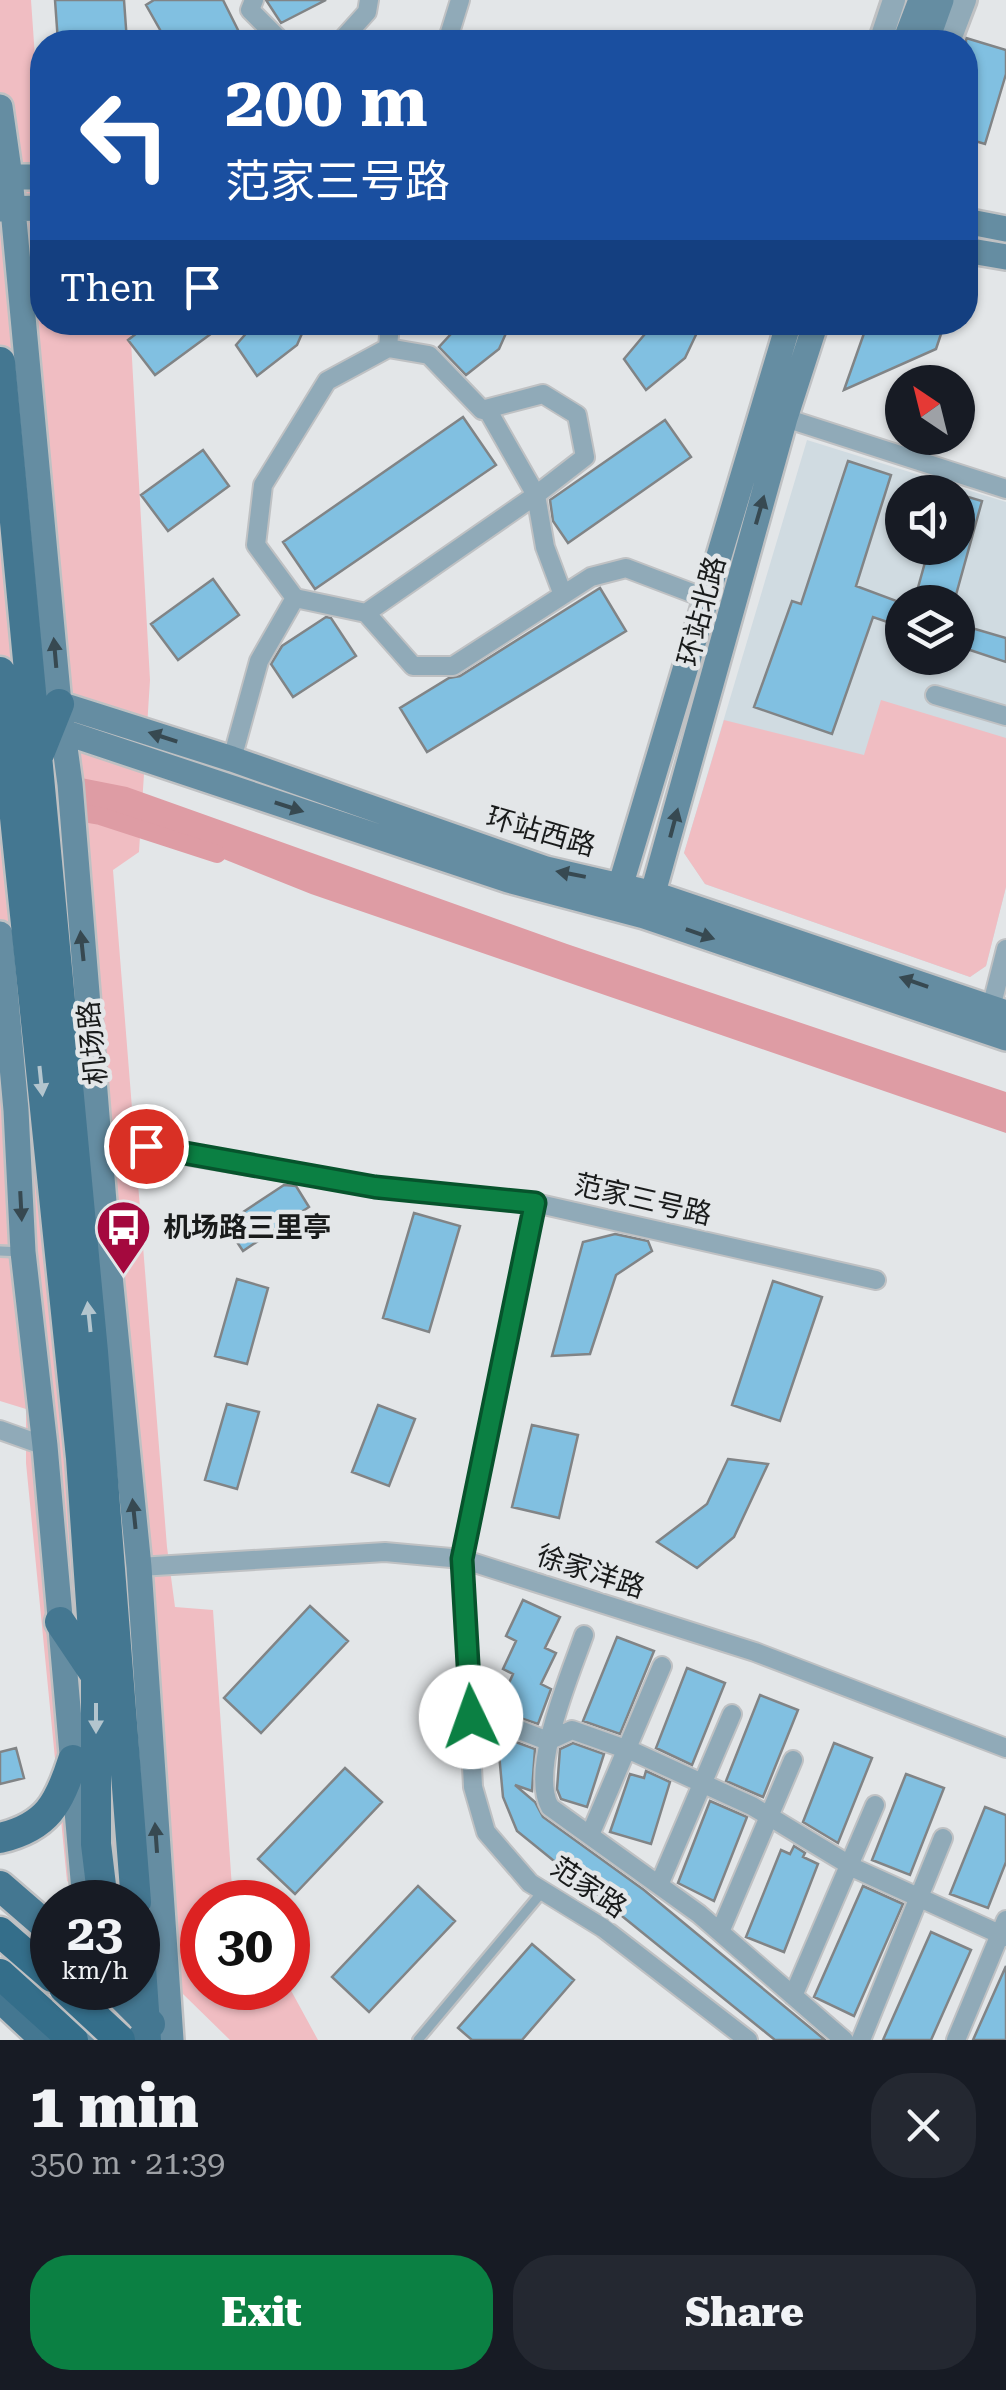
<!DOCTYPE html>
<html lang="en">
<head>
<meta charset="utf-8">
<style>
  :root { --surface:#171b24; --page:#242831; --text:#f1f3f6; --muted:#9ea1a6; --accent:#0b8043 }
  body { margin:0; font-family:"Roboto Serif","Noto Sans SC",serif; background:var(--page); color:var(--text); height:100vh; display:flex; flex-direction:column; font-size:38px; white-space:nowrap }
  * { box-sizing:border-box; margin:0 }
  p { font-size:32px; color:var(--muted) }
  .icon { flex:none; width:55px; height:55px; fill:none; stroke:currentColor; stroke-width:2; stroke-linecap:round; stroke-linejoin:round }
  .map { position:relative; height:2040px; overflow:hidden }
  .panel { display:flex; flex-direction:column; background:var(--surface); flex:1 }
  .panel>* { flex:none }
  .top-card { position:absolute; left:30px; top:30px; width:948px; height:305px; border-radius:40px; box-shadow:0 2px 8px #0004; background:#1a4fa0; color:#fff; overflow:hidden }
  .needle { width:65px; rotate:325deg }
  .tools { position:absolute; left:885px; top:365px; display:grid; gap:20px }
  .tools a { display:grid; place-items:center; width:90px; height:90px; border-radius:50%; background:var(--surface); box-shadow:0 2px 8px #0004; font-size:50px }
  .speed { position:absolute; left:30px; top:1880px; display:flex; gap:20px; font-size:50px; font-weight:700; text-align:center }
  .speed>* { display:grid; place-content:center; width:130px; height:130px; border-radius:50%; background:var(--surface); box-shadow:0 2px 8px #0004; line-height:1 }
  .speed small { font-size:25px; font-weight:400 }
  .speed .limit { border:15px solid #d22; background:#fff; color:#111 }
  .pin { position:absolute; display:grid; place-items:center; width:85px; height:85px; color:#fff; margin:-42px; border:5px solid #fff; border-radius:50%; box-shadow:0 2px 10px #0007 }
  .me { position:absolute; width:110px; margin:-55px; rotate:357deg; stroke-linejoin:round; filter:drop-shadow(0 0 8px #0008) }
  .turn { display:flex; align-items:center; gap:35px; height:210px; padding:0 30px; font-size:45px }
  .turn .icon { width:130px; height:130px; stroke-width:2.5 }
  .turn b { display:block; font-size:70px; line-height:85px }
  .then { display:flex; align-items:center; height:95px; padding:0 30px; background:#0003; gap:20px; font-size:38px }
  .round { display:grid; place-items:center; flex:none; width:105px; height:105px; border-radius:40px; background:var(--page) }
  .summary { display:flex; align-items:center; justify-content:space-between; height:170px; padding:0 30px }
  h1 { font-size:60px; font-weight:800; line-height:75px }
  .cta { display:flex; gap:20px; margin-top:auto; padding:20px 30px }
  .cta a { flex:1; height:115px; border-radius:40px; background:var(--accent); color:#fff; font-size:40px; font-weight:800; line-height:115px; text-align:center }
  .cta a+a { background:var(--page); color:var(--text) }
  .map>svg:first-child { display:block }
  .built { fill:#d0dbe1; fill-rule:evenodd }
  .green { fill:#f0bdc2 }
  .water { fill:#de9ca4 }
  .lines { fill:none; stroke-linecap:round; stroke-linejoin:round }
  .canal { stroke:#de9ca4; stroke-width:18 }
  .building { fill:#81c0e1; stroke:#818486; stroke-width:2.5 }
  .service-casing { stroke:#bfc1c3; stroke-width:14 }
  .minor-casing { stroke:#bfc1c3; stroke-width:22 }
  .tertiary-casing { stroke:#bfc1c3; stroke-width:28 }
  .secondary-casing { stroke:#bfc1c3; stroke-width:30 }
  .primary-casing { stroke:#bfc1c3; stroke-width:35 }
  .trunk-casing { stroke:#bfc1c3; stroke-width:35 }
  .service { stroke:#90aab8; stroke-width:9 }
  .minor { stroke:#90aab8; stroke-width:18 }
  .tertiary { stroke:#90aab8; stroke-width:22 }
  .secondary { stroke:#658da2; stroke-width:25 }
  .primary { stroke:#447791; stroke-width:30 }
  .trunk { stroke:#346e8a; stroke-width:30 }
  .trunk-bridge-casing { stroke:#bfc1c3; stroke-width:35; stroke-linecap:butt }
  .trunk-bridge { stroke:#346e8a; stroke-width:30 }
  .oneway { fill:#374951 }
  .oneway2 { fill:#b3c5ce }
  .route-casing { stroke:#07532c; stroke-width:25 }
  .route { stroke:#0b8043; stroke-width:18 }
  .labels { text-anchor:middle; stroke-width:9; stroke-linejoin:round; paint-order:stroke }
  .street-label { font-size:28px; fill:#191b1b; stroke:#e3e6e8 }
  .poi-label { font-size:28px; font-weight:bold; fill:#191b1b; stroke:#e3e6e8; text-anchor:start }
</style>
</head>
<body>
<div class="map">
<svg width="1006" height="2040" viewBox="0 0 1006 2040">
  <rect width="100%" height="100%" fill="#e3e6e8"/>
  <path class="built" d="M807,440L1006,502V887L986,966L970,977L705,884L684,853ZM902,492H958V548H902ZM902,602H958V658H902Z"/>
  <path class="green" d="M0,0H31L42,158V322L130,323L150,680L139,852L113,870L167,1547L175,1607L213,1610L232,1888L241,1902H202V1988L288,1985L318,2040H230L138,1950V1902H89L67,1881L26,1463V1409L0,1401Z
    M881,700L1006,738V887L986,966L970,977L705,884L684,853L724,720L864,755Z"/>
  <path class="water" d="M0,762L127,787L567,944L1006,1092V1133L311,894L94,807L0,795Z"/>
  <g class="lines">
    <path class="canal" d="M35,805L100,816L217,854"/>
  </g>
  <path class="building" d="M55,0H124L127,42H58Z
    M154,0H223L244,42H167L146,5Z
    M266,0H326L281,23Z
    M966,38L1006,50V74L985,144L965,138Z
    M151,322H227L155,375L128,340Z
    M256,322H307L297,345L257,376L236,345Z
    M462,322H511L499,349L466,375L439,347Z
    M655,322H702L685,358L646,390L624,359Z
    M868,322H945L936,349L844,390Z
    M463,417L496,465L315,589L283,542Z
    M665,420L691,457L568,543L553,521L550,500Z
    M203,450L229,486L168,531L141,495Z
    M848,461L891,475L856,586L902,603V627L873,617L832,734L754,707L792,601L801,604Z
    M958,494L982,501L954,602H914L929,548H958Z
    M213,579L239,615L178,660L151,624Z
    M600,588L626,631L427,752L400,708L449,678L460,676Z
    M326,617L331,618L356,656L293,697L271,664L282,646Z
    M958,624L1006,638V662L958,646Z
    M284,1185L296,1186L309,1207L243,1251L225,1224Z
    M414,1213L460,1226L429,1332L383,1318Z
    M615,1234L648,1241L652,1251L616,1275L590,1354L552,1356L583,1242Z
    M237,1279L268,1288L247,1364L215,1356Z
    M773,1281L822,1297L780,1421L732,1405Z
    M227,1404L259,1412L237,1489L205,1480Z
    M378,1405L415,1419L389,1486L352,1472Z
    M532,1425L578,1435L559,1518L512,1507Z
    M728,1459L768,1464L734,1537L697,1568L657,1542L707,1504Z
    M523,1600L560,1617L545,1648L556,1653L541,1684L551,1689L538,1724L497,1710L513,1674L503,1669L516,1641L506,1636Z
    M310,1606L348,1641L261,1733L224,1698Z
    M617,1637L654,1651L620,1734L583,1721Z
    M687,1668L725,1683L692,1765L656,1748Z
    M760,1695L798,1710L763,1797L726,1781Z
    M513,1741L535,1749L532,1791L515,1785L535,1802L543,1817L644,1890L825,2040H775L517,1831L503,1797L498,1743Z
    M573,1743L604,1754L587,1807L561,1799L557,1789L560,1749Z
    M834,1743L872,1758L838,1843L803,1822Z
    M16,1748L24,1778L0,1784V1752Z
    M345,1768L382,1802L295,1894L258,1859Z
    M646,1771L670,1782L651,1844L610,1832L630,1774L644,1778Z
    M906,1774L944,1788L910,1875L872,1860Z
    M710,1801L747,1817L714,1901L678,1883Z
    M985,1807L1006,1815V1862L988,1908L950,1894Z
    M794,1846L805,1853L803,1857L818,1864L784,1952L746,1937L781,1850L790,1854Z
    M418,1886L455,1921L369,2012L332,1977Z
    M863,1886L903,1904L854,2016L814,1997Z
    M931,1932L971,1950L931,2040H883Z
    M532,1944L574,1980L522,2040H472L458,2028Z
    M1006,1966V2040H973Z"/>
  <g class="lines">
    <defs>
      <path id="service" d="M0,1251L22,1252
        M418,2040L543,1891"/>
      <path id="minor" d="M254,0L250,10L282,42
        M340,42L367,12L369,0
        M447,42L460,0
        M388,348L390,322
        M487,409L536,495L545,547L563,595
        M785,418L1006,489
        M366,613L536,495L585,457L577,415L543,394L482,410L429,355L388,348L327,381L263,485L256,545L295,598L366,613L413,666H453L591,577L626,568L705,598
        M935,695L1006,716
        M232,759L259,661L295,598
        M991,1008L1006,949
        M101,1135L195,1157L375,1187L535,1203L876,1280
        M535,1203L462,1559L473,1787L486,1832L530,1883L603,1928L748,2040
        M0,1430L45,1446
        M139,1567L385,1552L462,1559L755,1652L1006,1748
        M584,1635C570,1675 529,1770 550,1807L699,1914L844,2040
        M471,1717L504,1724L548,1741L572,1730L634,1752L752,1806L856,1869L1006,1937
        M590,1835L662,1666
        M659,1885L732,1714
        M720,1932L793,1760
        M793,1996L875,1805
        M861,2040L943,1838
        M956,2040L1006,1920"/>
      <path id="tertiary" d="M880,42L894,0
        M949,42L965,0"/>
      <path id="secondary" d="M905,42L921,0
        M926,42L941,0
        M0,107L10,177L59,704L70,784L110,1276L139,1567L171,2040
        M0,177H42
        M0,209L42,208
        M965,221L1006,229
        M965,250L1006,257
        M59,704L232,759L546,869L654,894L1006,1013
        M64,732L508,880L644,916L1006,1038
        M617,897L789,322
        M649,907L785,418L816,322
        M0,934L16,1110L23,1252L45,1446L85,1902
        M91,1988V2040"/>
      <path id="primary" d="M0,362L93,1352L136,1902
        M0,672L81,1458L96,1675V1844L103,1902
        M39,754L59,704
        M60,1622L95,1674
        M0,1838C47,1827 59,1804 73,1760
        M0,1886L52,1931
        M138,1924L146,2040
        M114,1988L150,2024
        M0,1997L46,2040"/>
      <path id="trunk" d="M0,1932L52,1977
        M0,1974L73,2040"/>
    </defs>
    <use href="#service" class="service-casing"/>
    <use href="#minor" class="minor-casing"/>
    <use href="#tertiary" class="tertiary-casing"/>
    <use href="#secondary" class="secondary-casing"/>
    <use href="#primary" class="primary-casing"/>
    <use href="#trunk" class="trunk-casing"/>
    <use href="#service" class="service"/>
    <use href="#minor" class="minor"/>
    <use href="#tertiary" class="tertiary"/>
    <use href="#secondary" class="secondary"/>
    <use href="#primary" class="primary"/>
    <use href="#trunk" class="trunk"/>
    <defs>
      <path id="trunk-bridge" d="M64,1988L120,2040"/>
    </defs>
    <use href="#trunk-bridge" class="trunk-bridge-casing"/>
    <use href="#trunk-bridge" class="trunk-bridge"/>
  </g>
  <defs><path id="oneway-solid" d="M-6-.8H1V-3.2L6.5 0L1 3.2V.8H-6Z" transform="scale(2.5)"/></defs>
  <g class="oneway">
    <use href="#oneway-solid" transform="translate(760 510) rotate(-74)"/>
    <use href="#oneway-solid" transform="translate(55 653) rotate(-95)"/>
    <use href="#oneway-solid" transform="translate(163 737) rotate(-162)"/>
    <use href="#oneway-solid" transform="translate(289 807) rotate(18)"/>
    <use href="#oneway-solid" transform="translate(674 823) rotate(-75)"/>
    <use href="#oneway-solid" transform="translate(571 874) rotate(-169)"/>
    <use href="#oneway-solid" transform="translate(700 934) rotate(19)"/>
    <use href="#oneway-solid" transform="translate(82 946) rotate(-96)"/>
    <use href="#oneway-solid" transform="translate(914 982) rotate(-161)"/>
    <use href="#oneway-solid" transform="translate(21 1206) rotate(87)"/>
    <use href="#oneway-solid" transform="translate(134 1514) rotate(-96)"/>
    <use href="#oneway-solid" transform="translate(156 1838) rotate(-94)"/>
  </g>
  <g class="oneway2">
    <use href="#oneway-solid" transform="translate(41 1081) rotate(84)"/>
    <use href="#oneway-solid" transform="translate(89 1317) rotate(-96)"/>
    <use href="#oneway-solid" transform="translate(96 1718) rotate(90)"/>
  </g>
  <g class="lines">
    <defs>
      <path id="route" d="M146,1146L375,1187L535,1203L462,1559L471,1717"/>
    </defs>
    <use href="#route" class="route-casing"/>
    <use href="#route" class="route"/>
  </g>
  <defs>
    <symbol id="bus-pin" viewBox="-11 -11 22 30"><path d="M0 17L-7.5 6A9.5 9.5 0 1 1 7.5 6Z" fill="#a4093e" stroke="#e3e6e8"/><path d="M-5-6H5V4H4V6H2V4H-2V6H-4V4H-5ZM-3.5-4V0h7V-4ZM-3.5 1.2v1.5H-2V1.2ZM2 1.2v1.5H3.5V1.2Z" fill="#fff"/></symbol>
  </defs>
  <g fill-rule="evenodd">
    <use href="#bus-pin" x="92" y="1196" width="63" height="86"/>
  </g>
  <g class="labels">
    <g class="street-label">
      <text transform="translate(701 611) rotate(-75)" y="10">环站北路</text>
      <text transform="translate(541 831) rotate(16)" y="10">环站西路</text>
      <text transform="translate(92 1043) rotate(-96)" y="10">机场路</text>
      <text transform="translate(643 1199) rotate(13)" y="10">范家三号路</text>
      <text transform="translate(591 1571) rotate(18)" y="10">徐家洋路</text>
      <text transform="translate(589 1887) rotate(34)" y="10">范家路</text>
    </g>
    <g class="poi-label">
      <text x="163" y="1237">机场路三里亭</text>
    </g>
  </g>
</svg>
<div class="tools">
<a><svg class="needle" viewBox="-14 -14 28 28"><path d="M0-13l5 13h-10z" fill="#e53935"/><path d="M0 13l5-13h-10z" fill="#9ea1a6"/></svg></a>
<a><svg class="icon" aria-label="sound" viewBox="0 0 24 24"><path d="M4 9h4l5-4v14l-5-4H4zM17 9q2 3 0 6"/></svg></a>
<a><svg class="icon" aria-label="layers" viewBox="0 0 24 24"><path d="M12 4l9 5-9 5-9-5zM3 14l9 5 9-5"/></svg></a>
</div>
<div class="speed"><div>23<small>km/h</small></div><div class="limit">30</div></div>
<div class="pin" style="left:146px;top:1146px;background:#d93025"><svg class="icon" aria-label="arrive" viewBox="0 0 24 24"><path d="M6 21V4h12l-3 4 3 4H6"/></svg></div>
<svg class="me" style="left:471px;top:1717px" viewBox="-20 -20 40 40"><circle r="19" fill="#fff"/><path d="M0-13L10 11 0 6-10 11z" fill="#0b8043"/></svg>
<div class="top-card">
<div class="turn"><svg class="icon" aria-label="left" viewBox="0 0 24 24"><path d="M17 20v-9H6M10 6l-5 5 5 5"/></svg><div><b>200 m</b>范家三号路</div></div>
<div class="then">Then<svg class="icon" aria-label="arrive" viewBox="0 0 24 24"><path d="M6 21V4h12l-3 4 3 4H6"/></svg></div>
</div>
</div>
<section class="panel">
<div class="summary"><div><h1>1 min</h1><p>350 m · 21:39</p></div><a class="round"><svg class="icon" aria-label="close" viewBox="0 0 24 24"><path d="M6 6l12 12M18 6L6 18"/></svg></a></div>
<div class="cta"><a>Exit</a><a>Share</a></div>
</section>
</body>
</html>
